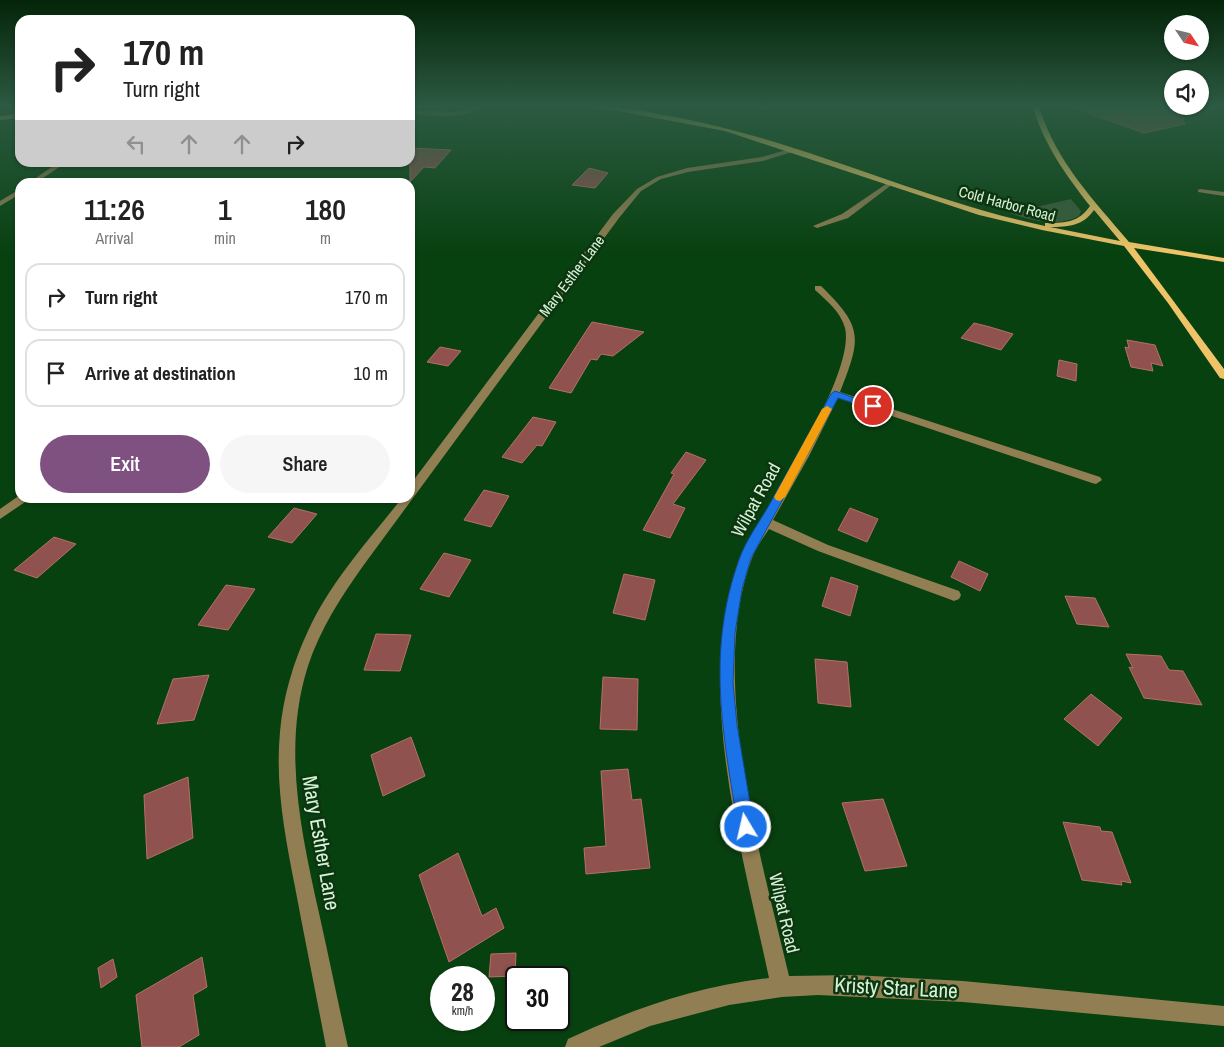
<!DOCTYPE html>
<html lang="en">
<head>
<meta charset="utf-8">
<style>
  :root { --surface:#fff; --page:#f6f6f6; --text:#222; --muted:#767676; --line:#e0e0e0; --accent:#7e5181 }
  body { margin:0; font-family:"Archivo Narrow",sans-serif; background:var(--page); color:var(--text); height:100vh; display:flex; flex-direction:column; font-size:19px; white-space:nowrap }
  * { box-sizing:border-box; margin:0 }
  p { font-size:16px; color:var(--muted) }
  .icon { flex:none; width:28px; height:28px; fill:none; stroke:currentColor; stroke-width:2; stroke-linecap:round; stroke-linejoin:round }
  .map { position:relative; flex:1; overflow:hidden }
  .details { position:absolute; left:15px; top:178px; width:400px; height:325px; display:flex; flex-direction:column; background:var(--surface); border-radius:15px; box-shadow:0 1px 4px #0004 }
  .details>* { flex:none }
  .top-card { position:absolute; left:15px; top:15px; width:400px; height:152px; border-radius:15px; box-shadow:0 1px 4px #0004; background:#fff; color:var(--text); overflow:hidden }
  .needle { width:32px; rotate:125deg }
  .controls { position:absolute; left:1164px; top:15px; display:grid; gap:10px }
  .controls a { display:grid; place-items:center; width:45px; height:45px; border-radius:50%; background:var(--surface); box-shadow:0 1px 4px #0004; font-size:25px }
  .speed { position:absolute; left:430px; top:966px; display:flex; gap:10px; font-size:25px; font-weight:700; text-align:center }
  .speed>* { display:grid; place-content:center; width:65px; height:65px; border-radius:50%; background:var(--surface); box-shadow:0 1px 4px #0004; line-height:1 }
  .speed small { font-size:12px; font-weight:400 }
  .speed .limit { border:2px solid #111; border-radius:8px; background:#fff; color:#111 }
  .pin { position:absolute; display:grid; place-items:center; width:42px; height:42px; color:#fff; margin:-21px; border:2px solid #fff; border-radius:50%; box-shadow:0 1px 5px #0007 }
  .me { position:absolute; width:55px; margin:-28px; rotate:351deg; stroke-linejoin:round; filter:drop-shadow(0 0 4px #0008) }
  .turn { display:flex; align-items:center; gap:18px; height:105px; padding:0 25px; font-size:22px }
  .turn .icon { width:65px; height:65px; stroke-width:2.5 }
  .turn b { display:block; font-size:35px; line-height:42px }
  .lanes { display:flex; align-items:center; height:48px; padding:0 25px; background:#0003; justify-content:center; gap:25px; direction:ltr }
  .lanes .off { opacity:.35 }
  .eta { display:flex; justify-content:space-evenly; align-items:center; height:85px; text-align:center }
  .eta b { font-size:30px; font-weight:600; line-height:35px }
  .action { display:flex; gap:10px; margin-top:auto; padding:10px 25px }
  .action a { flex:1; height:58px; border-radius:30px; background:var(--accent); color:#fff; font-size:20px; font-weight:600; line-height:58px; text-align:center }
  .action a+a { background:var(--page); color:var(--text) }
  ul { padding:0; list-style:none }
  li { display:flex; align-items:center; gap:15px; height:68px; margin:0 10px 8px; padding:0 15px; border:2px solid var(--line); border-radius:15px }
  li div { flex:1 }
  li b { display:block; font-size:19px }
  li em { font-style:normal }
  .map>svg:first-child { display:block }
  .green { fill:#395a3a }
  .building { fill:#8f524e; stroke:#b96e68 }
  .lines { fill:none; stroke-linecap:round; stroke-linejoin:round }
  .minor { fill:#927e53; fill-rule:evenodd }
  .major { fill:#efc468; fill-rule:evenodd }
  .route { fill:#1a73e8; stroke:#114b97 }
  .slow { fill:#f59e0b }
  .labels { text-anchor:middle; stroke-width:5; stroke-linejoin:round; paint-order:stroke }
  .far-street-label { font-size:15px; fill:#d7f3d7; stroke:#0c3510 }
  .street-label { font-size:18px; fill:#d7f3d7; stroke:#0c3510 }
  .near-street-label { font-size:21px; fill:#d7f3d7; stroke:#0c3510 }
</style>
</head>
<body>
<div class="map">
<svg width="1224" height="1047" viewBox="0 0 1224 1047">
  <rect width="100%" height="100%" fill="#084110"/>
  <path class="green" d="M1071,199L1081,211L1079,216C1059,227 1031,221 1010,213Z"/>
  <path class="building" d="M1077,107H1178L1185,124L1144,133L1077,109Z
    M410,148L451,150L435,168L424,167L410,182Z
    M589,168L608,173L595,188L572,185Z
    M592,322L644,332L613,356L601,354L597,360L591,359L571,393L549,388Z
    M974,323L990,327L1013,334L1001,350L961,338Z
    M1127,340L1155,345L1163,366L1151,363L1153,371L1131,367L1125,347L1129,348Z
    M440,347L461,351L448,366L427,362Z
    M1059,360L1077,364L1076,381L1057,376Z
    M533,417L556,422L542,446L537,445L522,463L502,457Z
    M686,452L706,460L673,504L685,508L670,538L643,530L674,474L671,473Z
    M484,490L509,496L491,527L464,520Z
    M294,508L317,514L292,543L268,537Z
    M850,508L878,519L867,542L838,530Z
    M54,537L76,544L37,578L14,570Z
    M444,553L471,560L449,597L420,589Z
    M959,561L988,574L980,591L951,577Z
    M624,574L655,580L645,620L613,613Z
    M831,577L858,586L850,616L822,606Z
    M226,585L255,589L228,630L198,625Z
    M1065,596L1095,598L1109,627L1077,624Z
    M376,634L411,635L400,671L364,670Z
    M1126,654L1161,656L1169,670L1183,671L1202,705L1144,698L1129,667L1133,668Z
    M815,659L847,662L851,707L818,703Z
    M209,675L194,720L157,724L173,679Z
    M603,677L638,679L637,730L600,729Z
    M1091,694L1122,718L1098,746L1064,719Z
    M411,737L425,776L383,796L371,755Z
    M628,769L632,800L641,799L650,868L586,874L584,848L606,846L601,771Z
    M188,777L193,838L147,859L144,795Z
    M883,799L907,866L865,871L842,803Z
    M1063,822L1100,827L1101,831L1112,832L1131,883L1121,881L1122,885L1082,880Z
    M458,853L482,916L496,908L504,928L449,962L419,875Z
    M516,953L515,976L489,977L491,954Z
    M202,957L207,987L193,995L199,1035L179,1047H142L136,995Z
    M113,959L117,977L101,988L98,968Z"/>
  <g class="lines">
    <path class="minor" d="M13,107H19L17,117L14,119L11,117Z
      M474,107H481C461,121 432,115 410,114V110L454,112Z
      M793,148L795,151L763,161L688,172L661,179L641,191L619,218L363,566C341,597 320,629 308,666C282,747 301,832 319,913C329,958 338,1002 348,1047H326C316,994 305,940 295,887C285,836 275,784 280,732C283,697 293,663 308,631C331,581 369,540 402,498H410V485L613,214L637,189L657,177L687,168L762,157Z
      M59,162H67L37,182H30Z
      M889,182L894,183L848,218L817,228L813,226L842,214Z
      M20,189V194L0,206V201Z
      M1200,189L1224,192V196L1198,192V190Z
      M815,286H821C864,328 861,338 840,392L1100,477L1102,480L1096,484L1092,483L838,398L809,456L773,520L828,545L959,591L961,595L959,599L954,601L949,599L818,551L769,529C763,538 756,548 752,558C707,677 761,856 789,976L854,975L963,981L1224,1006V1026L963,1002L818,995L782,997L729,1005L650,1026L599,1047H565L568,1039C632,1009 698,986 769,978C742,850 694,690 738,562C743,548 752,535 760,522C782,484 855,370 845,328C841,312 826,300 815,290Z
      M20,495V498H31L0,519V509Z"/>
    <path class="major" d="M597,107C624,106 654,113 680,118C805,142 921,200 1045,226V223H1048C1066,223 1079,222 1090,206C1066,175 1044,145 1033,107H1039C1057,163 1093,199 1129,242L1224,258V262L1134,248L1224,369V379L1220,378L1168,303L1124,246L1042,230L979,215L725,131ZM1094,210L1120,241L1050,227C1068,227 1083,226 1094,210Z
      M20,114V118L0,120V116Z"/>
  </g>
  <linearGradient id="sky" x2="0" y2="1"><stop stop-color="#042409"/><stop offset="0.42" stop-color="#2c5a42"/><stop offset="1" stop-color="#2c5a42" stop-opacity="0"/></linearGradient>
  <rect width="1224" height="253" fill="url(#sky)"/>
  <path class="route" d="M835,391L877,406L873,409L838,398L751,558L742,589L735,633L733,683L737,725L754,827L752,833L746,835L741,833L738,827C723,734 706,652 739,560C745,542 758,524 768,507C789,469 810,432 831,394Z"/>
  <path class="slow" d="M827,406L832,409L785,497L780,501L776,500L774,497L822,409Z"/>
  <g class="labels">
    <g class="far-street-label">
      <text transform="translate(1007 204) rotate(15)" y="5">Cold Harbor Road</text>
      <text transform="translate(572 276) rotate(-53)" y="5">Mary Esther Lane</text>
    </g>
    <g class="street-label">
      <text transform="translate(756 500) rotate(-61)" y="6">Wilpat Road</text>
      <text transform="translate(784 913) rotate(77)" y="6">Wilpat Road</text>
    </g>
    <g class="near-street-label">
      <text transform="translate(321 843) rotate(80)" y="7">Mary Esther Lane</text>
      <text transform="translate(896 988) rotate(3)" y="7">Kristy Star Lane</text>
    </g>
  </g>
</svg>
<div class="controls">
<a><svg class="needle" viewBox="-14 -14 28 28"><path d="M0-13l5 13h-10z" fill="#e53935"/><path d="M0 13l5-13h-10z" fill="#767676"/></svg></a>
<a><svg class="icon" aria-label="sound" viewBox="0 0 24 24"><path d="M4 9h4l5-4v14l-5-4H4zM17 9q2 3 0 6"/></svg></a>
</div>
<div class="speed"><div>28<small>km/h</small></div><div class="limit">30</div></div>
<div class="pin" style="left:873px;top:406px;background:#d93025"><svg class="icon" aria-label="arrive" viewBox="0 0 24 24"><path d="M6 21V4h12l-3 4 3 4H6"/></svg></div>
<svg class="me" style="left:746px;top:827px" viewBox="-20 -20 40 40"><circle r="17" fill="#1a73e8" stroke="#fff" stroke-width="3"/><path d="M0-11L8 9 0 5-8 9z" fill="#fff"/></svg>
<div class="top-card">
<div class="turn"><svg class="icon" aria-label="right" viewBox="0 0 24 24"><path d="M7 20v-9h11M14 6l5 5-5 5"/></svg><div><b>170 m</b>Turn right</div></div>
<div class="lanes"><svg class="icon off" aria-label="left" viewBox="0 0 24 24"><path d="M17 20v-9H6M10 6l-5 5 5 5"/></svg><svg class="icon off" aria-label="ahead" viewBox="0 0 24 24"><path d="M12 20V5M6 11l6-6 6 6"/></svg><svg class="icon off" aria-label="ahead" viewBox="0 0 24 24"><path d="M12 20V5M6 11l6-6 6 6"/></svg><svg class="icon" aria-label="right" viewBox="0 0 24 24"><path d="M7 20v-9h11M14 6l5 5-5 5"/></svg></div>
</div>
<section class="details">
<div class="eta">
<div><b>11:26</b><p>Arrival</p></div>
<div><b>1</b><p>min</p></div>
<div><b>180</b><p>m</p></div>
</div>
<ul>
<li><svg class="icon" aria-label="right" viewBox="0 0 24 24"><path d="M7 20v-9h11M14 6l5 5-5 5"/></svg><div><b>Turn right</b></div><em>170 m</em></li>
<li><svg class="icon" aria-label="arrive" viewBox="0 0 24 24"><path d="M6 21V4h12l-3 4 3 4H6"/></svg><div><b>Arrive at destination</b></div><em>10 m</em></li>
</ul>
<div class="action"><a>Exit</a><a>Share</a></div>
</section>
</div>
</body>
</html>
